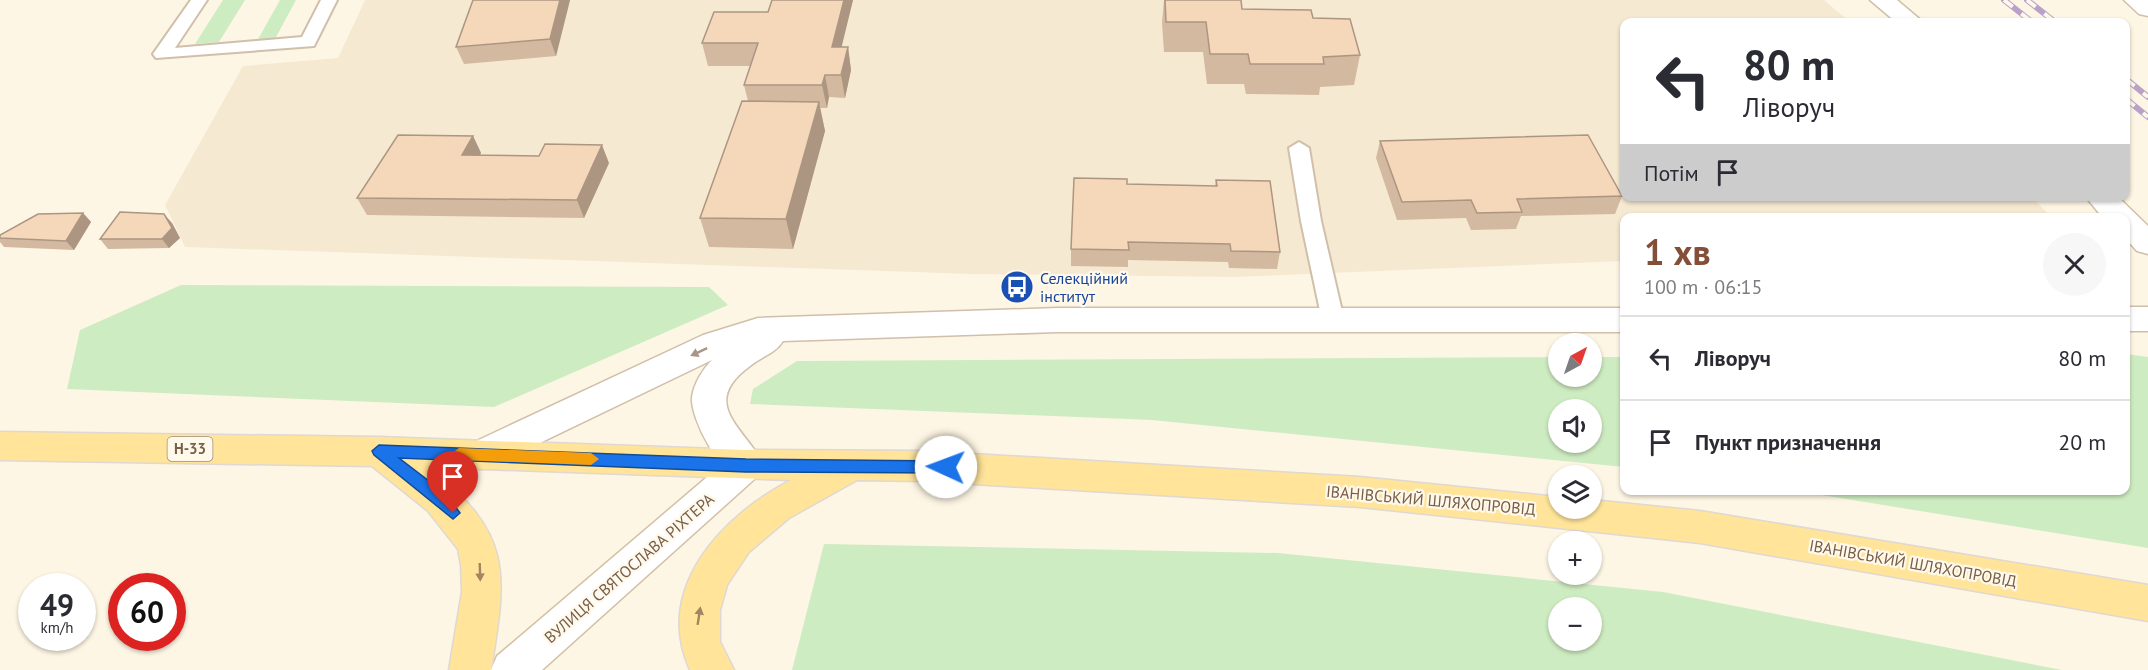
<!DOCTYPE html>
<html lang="uk">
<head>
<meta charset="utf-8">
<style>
  :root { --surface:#fff; --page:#f7f7f7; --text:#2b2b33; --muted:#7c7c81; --line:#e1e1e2; --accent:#844f39 }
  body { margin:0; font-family:"PT Sans",sans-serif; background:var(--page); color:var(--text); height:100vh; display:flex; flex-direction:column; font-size:22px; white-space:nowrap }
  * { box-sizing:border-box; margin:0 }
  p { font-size:20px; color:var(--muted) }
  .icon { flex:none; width:33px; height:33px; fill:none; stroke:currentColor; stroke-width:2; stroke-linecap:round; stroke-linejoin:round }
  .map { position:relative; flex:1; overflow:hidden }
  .panel { position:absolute; left:1620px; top:213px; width:510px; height:282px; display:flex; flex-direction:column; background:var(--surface); border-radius:12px; box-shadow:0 2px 4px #0004 }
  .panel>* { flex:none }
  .hud { position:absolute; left:1620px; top:18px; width:510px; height:183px; border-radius:12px; box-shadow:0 2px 4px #0004; background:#fff; color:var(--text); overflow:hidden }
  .needle { width:39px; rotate:40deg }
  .fabs { position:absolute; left:1548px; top:333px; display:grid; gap:12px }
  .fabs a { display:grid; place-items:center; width:54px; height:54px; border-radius:50%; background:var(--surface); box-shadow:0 2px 4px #0004; font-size:30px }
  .speed { position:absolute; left:18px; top:573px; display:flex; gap:12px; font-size:30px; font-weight:700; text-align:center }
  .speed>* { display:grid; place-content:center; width:78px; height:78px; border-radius:50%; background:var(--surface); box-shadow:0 2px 4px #0004; line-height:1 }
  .speed small { font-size:15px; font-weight:400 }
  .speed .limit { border:9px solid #d22; background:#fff; color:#111 }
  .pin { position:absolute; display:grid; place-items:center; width:51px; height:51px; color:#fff; margin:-62px -26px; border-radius:50% 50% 50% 0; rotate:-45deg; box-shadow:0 0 6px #0007 }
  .pin .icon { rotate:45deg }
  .me { position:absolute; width:66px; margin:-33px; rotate:272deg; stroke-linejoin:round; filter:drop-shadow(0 0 4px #0008) }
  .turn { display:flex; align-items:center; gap:21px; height:126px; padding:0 24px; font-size:27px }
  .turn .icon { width:78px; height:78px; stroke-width:2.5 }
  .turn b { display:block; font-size:42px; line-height:51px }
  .then { display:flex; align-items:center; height:57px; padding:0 24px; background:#0003; gap:12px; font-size:22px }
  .round { display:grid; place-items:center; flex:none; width:63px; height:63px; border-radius:32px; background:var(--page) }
  .overview { display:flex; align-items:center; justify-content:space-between; height:102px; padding:0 24px }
  h1 { font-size:36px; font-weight:600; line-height:45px; color:var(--accent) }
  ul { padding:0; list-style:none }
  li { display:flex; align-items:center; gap:18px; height:84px; padding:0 24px; border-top:2px solid var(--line) }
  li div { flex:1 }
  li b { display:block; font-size:22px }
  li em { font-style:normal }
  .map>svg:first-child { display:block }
  .residential { fill:#f6e9d2 }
  .green { fill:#ceecc1; fill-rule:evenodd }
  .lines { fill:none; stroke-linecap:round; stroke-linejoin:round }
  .service-casing { stroke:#d0bfaa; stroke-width:4 }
  .minor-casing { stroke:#d0bfaa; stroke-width:3 }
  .tertiary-casing { stroke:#d0bfaa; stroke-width:3 }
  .secondary-casing { stroke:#d3c0a6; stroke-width:3 }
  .primary-casing { stroke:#dfd8d3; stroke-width:3 }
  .service { fill:#fff; fill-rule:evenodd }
  .minor { fill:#fff; fill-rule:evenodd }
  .tertiary { fill:#fff; fill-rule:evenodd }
  .secondary { fill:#fff; fill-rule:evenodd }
  .primary { fill:#ffe49a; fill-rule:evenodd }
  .rail-casing { stroke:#baa1c8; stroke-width:6 }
  .rail { stroke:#fff9ec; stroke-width:4; stroke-dasharray:11; stroke-linecap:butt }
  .wall { fill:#d3b9a0 }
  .shaded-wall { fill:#ac9682 }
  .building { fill:#f5d7ba; stroke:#ac9682; stroke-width:1.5 }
  .oneway { fill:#a79688 }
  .oneway2 { fill:#a08661 }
  .route { fill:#1a73e8; stroke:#114b97; stroke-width:1.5 }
  .slow { fill:#f59e0b }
  .labels { text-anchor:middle; stroke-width:4.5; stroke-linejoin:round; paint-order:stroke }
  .shield { fill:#fff9ec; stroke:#a08c79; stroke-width:1.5 }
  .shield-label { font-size:15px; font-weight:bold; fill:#785e48 }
  .transit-label { font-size:16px; fill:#164399; stroke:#fff9ec; text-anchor:start }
  .street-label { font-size:16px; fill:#785e48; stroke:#fff9ec }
</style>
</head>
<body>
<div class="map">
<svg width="2148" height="670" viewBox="0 0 2148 670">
  <rect width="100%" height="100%" fill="#fef6e4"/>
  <path class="residential" d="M365,0H1824L1850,22H1624V196L2032,197L2051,217L1624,218V261L1235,277L971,274L185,247L165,205L243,66L338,58Z"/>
  <path class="green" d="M223,0H245L219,42L195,44Z
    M280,0H296L275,39L257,41Z
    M181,285L709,287L728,305L494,407L67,389L80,330Z
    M2126,354L2148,357V548L1797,491L2126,490Z
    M1558,357V376H1592V357H1624V467L1152,420L750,404L753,389L797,361ZM1558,410H1592V442H1558Z
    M824,544L1278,553L1663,592L2062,670H792ZM1558,608H1592V640H1558Z"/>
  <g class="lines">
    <defs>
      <path id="service" d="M191,0H207L175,48L302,37L321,0H337L314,46L156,58L153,54Z
        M1299,142L1309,148L1321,221L1344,320L1341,326L1333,328L1325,326L1322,320L1301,221L1289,148Z"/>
      <path id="minor" d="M2124,0H2148V16L2139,14Z"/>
      <path id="tertiary" d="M1870,0H1897L1923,22H1896Z
        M2085,196H2117L2148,226V254L2137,251L2126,239V218H2103Z
        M2126,307H2148V331H2126Z
        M1058,308H1624V332H1058L783,341C776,353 761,357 750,366C698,404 745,428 764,465L759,475C755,477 749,480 745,479C721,478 690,418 692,397C694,383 703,369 712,360L494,465L481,469L468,465L463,455L468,445L703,335L758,318Z"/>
      <path id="secondary" d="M746,450L759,455L764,465L759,475L542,670H491L497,656L733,455Z"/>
      <path id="primary" d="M0,432L379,437L746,450L923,451L1360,477L1558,497V508H1592V500L1700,511L2148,585V621L1700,543L1360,507L923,481L857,480L789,518L749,552L727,585L720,610V642L734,670H690C653,588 722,516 791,480L428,467C513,534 507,571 491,670H449L462,592L461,565L458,549L428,511L372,466L0,460Z"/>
    </defs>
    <use href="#service" class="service-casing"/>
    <use href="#minor" class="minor-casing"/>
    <use href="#tertiary" class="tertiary-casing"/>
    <use href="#secondary" class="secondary-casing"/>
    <use href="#primary" class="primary-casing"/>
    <use href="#service" class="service"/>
    <use href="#minor" class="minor"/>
    <use href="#tertiary" class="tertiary"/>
    <use href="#secondary" class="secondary"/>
    <use href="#primary" class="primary"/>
    <defs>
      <path id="rail" d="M2004,0L2032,22
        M2027,0L2055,22
        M2126,79L2148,97
        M2126,99L2148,117"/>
    </defs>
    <use href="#rail" class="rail-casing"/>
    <use href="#rail" class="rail"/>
  </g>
  <path class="wall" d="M473,0H570L556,56L464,64L456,47Z
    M853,0L841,47H848L851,70L845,98L829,97L827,108H820L825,131L793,249L709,247L700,218L748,101L744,85L751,66H708L702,43Z
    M1164,0H1241L1242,9L1313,18L1360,55L1354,85L1320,87L1319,95L1246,94L1244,84H1207L1203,52H1164L1162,23Z
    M473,136L481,153L480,155L609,163L584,218L367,215L357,198Z
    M1380,141L1622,196L1615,214L1521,216L1516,229L1471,230L1466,218L1397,220L1376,158Z
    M1216,180L1280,252L1277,269L1229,268L1228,262L1128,260V267L1071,266V249L1127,184L1215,186Z
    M83,213L91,222L74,250L4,247L0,242V235Z
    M172,223L180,238L169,248L108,249L100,239Z"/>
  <path class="shaded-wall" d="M560,0H570L556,56L550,39Z
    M844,0H853L836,70L832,47Z
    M848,47L851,70L845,98L841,75Z
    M825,75L829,97L827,108L822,85Z
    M819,102L825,131L793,249L786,219Z
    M473,136L481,153L470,172L462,155Z
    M602,145L609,163L584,218L577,200Z
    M83,213L91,222L74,250L66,241Z
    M164,214L172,223L180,238L169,248L162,239Z"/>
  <path class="building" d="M473,0H560L550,39L456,47Z
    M772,0H844L832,47H848L841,75H825L822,85H744L758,43H702L714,12H768Z
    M1165,0H1241L1242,9L1311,10L1313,18L1350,19L1360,55L1323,57L1324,64H1250L1248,54H1210L1206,22H1166Z
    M742,101L819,102L786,219L700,218Z
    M398,135L473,136L462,155L539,156L545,144L602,145L577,200L357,198Z
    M1588,135L1622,196L1517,199L1522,212L1477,213L1471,200L1402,202L1380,141Z
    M1074,178L1127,179V184L1217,186L1216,180L1270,181L1280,252L1231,251L1230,244L1128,242L1129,250L1071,249Z
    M120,212L164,214L172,228L162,239H100Z
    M83,213L66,241L0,238V235L38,214Z"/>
  <defs><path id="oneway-solid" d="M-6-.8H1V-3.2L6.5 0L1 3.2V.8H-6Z" transform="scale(1.5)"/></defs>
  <use class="oneway" href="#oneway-solid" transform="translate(699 352) rotate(155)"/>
  <g class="oneway2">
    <use href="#oneway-solid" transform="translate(480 572) rotate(88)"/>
    <use href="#oneway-solid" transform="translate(699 616) rotate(-81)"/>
  </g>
  <path class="route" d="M379,445L746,459L946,461L954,467L946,473L746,472L399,458L446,494L460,513L453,519L374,455L372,451Z"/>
  <path class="slow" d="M459,448L591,453L599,459L591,465L459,460L451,454Z"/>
  <defs>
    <symbol id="bus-disc" viewBox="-11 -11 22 22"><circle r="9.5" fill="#1a4fb4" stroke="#fff9ec"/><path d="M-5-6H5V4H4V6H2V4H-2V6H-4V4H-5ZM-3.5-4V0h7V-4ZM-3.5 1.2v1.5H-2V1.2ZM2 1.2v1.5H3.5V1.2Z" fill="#fff"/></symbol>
  </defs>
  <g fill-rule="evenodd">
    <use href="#bus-disc" x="998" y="268" width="38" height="38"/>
  </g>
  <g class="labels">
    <rect class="shield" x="167.5" y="437" width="45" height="24" rx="4.5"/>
    <g class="shield-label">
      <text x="190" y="454">Н-33</text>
    </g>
    <g class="transit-label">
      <text x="1040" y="284">Селекційний<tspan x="1040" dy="18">інститут</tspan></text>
    </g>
    <g class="street-label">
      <text transform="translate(1431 500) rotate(5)" y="6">ІВАНІВСЬКИЙ ШЛЯХОПРОВІД</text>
      <text transform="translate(1913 563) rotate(10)" y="6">ІВАНІВСЬКИЙ ШЛЯХОПРОВІД</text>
      <text transform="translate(629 568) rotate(-41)" y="6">ВУЛИЦЯ СВЯТОСЛАВА РІХТЕРА</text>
    </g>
  </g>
</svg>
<div class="fabs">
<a><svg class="needle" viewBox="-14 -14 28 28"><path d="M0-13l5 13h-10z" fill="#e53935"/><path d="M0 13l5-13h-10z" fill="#7c7c81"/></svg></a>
<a><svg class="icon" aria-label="sound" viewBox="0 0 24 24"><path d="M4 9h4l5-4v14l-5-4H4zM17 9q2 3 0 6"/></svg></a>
<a><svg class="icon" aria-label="layers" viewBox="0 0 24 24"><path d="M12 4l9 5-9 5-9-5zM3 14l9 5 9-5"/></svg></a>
<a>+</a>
<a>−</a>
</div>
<div class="speed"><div>49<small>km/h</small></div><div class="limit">60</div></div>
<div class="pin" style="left:453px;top:513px;background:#d93025"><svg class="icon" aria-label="arrive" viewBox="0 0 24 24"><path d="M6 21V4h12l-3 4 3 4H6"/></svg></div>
<svg class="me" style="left:946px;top:467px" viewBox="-20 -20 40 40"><circle r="19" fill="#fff"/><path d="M0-13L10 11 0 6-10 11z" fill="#1a73e8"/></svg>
<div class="hud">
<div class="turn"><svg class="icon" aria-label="left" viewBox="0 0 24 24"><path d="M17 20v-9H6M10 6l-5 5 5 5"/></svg><div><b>80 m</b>Ліворуч</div></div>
<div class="then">Потім<svg class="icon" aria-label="arrive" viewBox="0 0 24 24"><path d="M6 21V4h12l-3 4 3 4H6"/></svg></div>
</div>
<section class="panel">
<div class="overview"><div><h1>1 хв</h1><p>100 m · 06:15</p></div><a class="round"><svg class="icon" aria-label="close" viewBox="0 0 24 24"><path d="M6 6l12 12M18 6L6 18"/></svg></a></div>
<ul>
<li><svg class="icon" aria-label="left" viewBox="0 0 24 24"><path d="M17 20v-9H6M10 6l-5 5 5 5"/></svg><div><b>Ліворуч</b></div><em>80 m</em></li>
<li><svg class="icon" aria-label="arrive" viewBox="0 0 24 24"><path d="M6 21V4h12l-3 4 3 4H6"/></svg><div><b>Пункт призначення</b></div><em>20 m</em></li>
</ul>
</section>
</div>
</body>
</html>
